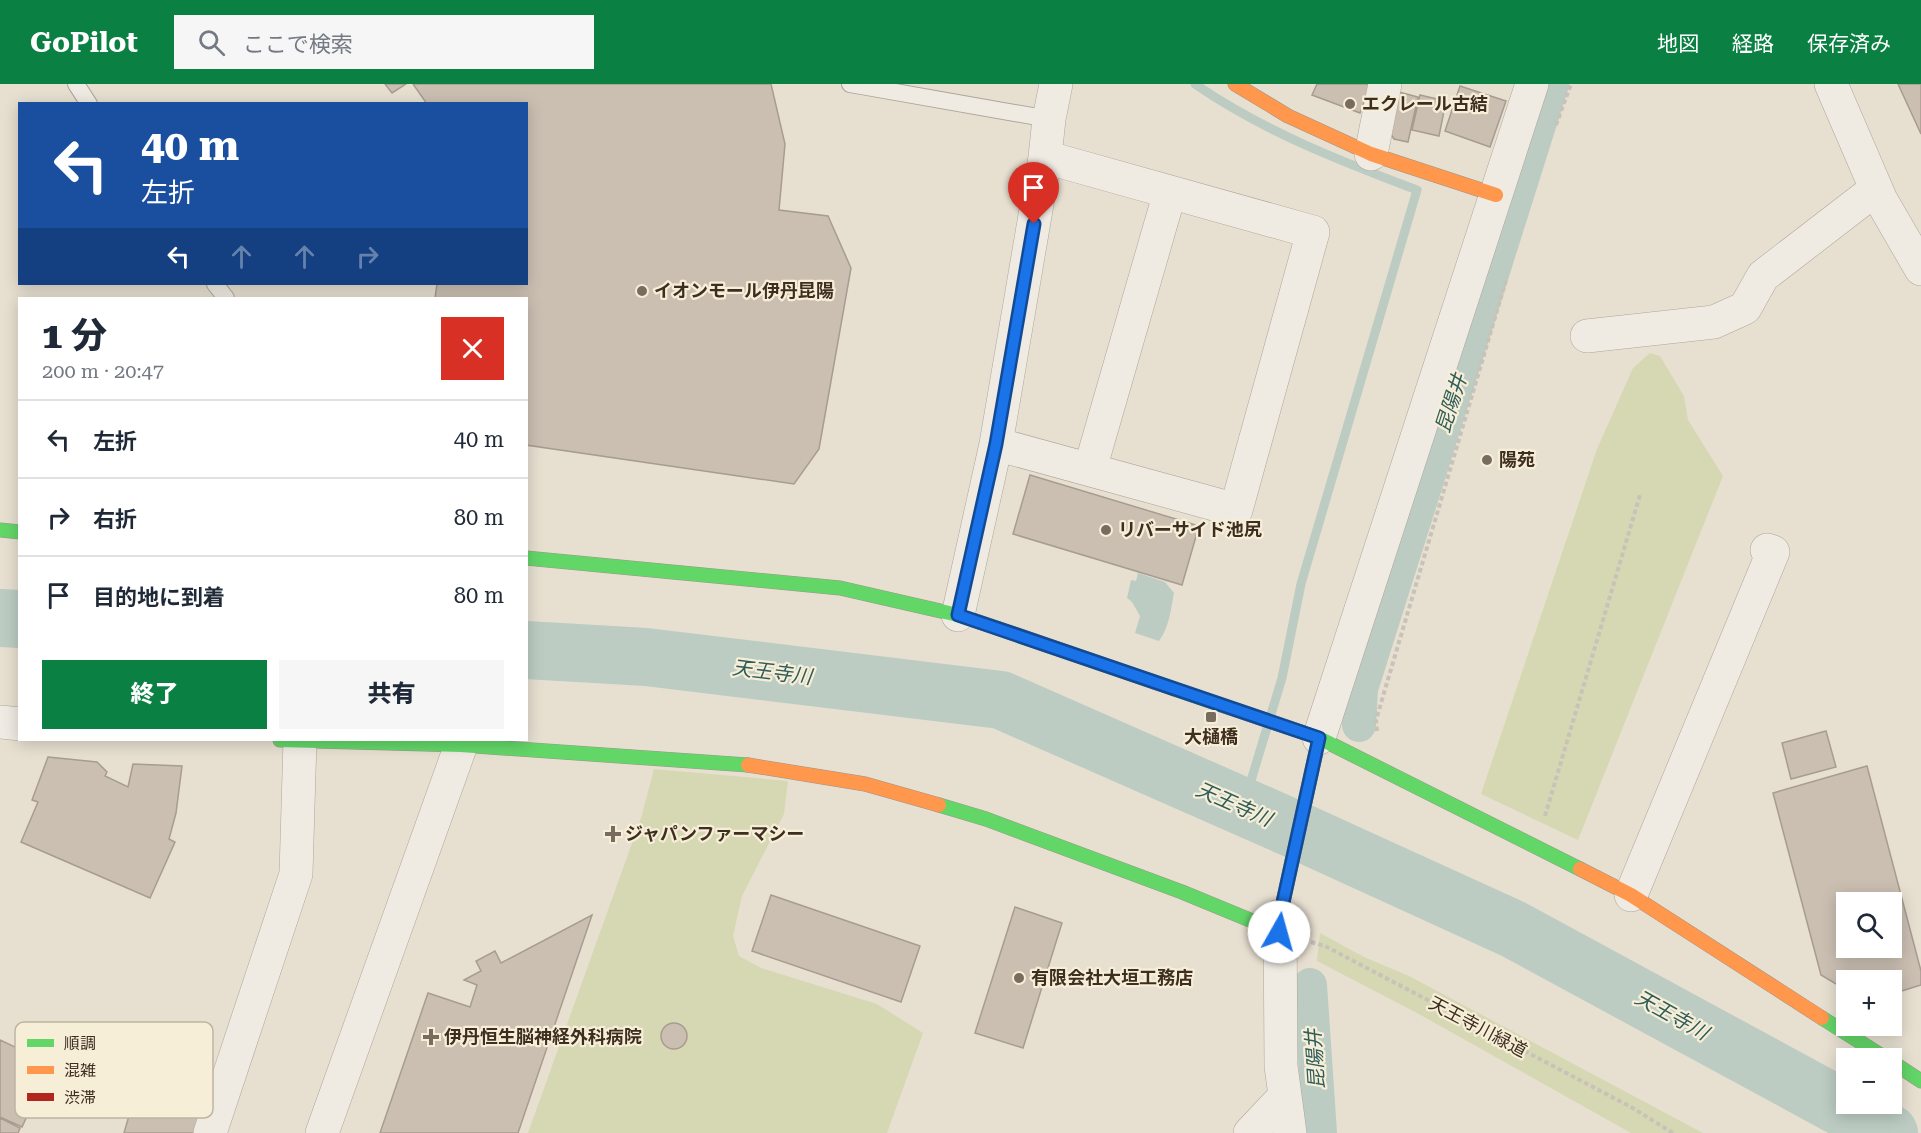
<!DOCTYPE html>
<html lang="ja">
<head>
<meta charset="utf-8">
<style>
  :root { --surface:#fff; --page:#f6f6f7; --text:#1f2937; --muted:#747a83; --line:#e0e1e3; --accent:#0b8043 }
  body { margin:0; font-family:"Roboto Serif","Noto Sans JP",serif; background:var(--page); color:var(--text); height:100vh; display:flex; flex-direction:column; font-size:22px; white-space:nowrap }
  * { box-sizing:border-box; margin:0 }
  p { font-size:20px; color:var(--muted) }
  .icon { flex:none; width:33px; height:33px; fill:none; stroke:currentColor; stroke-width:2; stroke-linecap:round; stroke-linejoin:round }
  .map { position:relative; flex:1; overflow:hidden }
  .sheet { position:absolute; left:18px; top:213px; width:510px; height:444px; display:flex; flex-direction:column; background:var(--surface); border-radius:0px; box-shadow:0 3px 15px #0003 }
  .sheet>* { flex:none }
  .hud { position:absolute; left:18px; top:18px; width:510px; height:183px; border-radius:0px; box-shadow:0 3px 15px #0003; background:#1a4fa0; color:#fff; overflow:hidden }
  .buttons { position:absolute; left:1836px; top:808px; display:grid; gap:12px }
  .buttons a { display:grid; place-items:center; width:66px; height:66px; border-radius:0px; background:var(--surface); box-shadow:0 3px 15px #0003; font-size:30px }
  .pin { position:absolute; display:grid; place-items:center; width:51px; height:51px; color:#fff; margin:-62px -26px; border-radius:50% 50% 50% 0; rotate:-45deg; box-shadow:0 0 6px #0007 }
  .pin .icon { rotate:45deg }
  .me { position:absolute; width:66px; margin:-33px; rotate:7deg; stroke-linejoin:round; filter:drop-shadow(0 0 4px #0008) }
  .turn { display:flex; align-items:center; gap:21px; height:126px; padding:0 24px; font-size:27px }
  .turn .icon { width:78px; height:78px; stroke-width:2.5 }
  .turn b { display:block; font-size:42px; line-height:51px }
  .lanes { display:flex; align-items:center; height:57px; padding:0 24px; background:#0003; justify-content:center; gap:30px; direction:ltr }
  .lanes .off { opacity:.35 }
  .round { display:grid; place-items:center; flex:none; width:63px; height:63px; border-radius:0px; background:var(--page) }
  .headline { display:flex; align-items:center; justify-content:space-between; height:102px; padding:0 24px }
  h1 { font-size:36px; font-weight:800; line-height:45px }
  .primary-button { display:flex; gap:12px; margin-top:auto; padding:12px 24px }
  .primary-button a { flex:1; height:69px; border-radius:0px; background:var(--accent); color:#fff; font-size:24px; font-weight:800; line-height:69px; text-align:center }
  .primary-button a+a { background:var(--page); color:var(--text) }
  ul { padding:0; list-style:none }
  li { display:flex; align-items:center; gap:18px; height:78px; padding:0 24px; border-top:2px solid var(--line) }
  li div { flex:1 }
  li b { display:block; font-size:22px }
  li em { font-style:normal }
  header { display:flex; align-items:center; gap:36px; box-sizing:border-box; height:84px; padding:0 30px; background:var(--accent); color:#fff }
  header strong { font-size:28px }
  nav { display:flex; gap:33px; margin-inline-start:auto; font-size:21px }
  .search { width:420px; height:54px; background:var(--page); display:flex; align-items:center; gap:15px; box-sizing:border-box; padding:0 21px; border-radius:0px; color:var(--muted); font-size:22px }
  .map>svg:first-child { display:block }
  .green { fill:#d6d7b3 }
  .water { fill:#bcccc2 }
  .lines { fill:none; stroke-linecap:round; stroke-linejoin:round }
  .stream { stroke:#bcccc2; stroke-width:9 }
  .canal { stroke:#bcccc2; stroke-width:34 }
  .river { stroke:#bcccc2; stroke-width:58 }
  .building { fill:#cbbfb2; stroke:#a89c90; stroke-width:1.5; fill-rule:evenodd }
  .lane-casing { stroke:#ada599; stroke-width:18 }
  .street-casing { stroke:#ada599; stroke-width:34 }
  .fast-casing { stroke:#9c958a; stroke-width:15 }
  .slow-casing { stroke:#9c958a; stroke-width:15 }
  .jam-casing { stroke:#9c958a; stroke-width:15 }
  .path { stroke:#c8c2b9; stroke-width:4; stroke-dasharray:4.5 3; stroke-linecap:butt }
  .lane { stroke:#efebe3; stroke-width:16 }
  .street { stroke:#efebe3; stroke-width:33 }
  .fast { stroke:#63d668; stroke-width:14 }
  .slow { stroke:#ff974d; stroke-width:14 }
  .jam { stroke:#b3261e; stroke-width:14 }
  .route-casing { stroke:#114b97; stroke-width:15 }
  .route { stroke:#1a73e8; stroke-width:10 }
  .poi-dot { fill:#786c5e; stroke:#f7eed8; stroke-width:2 }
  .labels { text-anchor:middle; stroke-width:4.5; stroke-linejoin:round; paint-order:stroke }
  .poi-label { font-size:18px; font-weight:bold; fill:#3d2e20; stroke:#f7eed8; text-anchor:start }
  .street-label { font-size:18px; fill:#3d2e20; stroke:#f7eed8 }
  .water-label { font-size:20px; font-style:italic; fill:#2f5d5a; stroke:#f7eed8 }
  .key { fill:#f7eed8; stroke:#bfb4a1; stroke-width:1.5 }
  .key-label { font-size:16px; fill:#3d2e20 }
</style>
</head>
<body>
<header>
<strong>GoPilot</strong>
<div class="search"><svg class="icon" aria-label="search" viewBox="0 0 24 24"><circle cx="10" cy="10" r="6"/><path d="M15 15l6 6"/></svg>ここで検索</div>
<nav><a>地図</a><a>経路</a><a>保存済み</a></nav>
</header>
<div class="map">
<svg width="1921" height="1049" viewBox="0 0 1921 1049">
  <rect width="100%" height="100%" fill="#e7e0d1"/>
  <path class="green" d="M1650,269L1660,272L1684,312L1688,336L1723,392L1578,756L1481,710L1597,365L1633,284Z
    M654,685L788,697L784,730L742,812L733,852L739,872L761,884L877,920L923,949L887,1049H528L641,734Z
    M1320,849L1364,873L1409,892L1703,1049H1631L1417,929L1317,877Z"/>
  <path class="water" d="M1138,489L1165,498L1174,509C1171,525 1169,544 1159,557L1135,549L1140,532L1132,518L1127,514L1131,496L1136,497Z"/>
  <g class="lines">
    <path class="stream" d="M1195,0C1263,47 1340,77 1417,106L1301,500L1282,594L1243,723"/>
    <path class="canal" d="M1359,641L1361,605L1552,0
      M1310,901L1320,1049"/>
    <path class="river" d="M0,534L20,535
      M526,566L646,573L1001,616L1296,746L1513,845L1889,1049"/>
  </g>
  <path class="building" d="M385,0H406L392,9Z
    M413,0H771L785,60L779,126L828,132L851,184L819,365L794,400L526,361V214H435L437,200H526V20H427Z
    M1317,0H1371L1360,29L1312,11Z
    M1898,0H1921V50Z
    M1460,2L1506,17L1490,63L1445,47Z
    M1395,7L1418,13L1408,58L1394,55L1387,44Z
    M1420,11L1446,17L1439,52L1412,46Z
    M1030,391L1199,442L1182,501L1013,450Z
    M1826,647L1836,683L1791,695L1782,659Z
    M48,673L97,678L107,688L105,692L128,703L133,680L182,682L176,729L169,755L175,758L150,814L21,758L38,718L32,716Z
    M1867,682L1921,887V901L1892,910V897H1846V906L1821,891L1773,709ZM1846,819H1892V864H1846Z
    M771,811L920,862L901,918L752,867Z
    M1015,823L1062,839L1023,964L975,949Z
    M592,831L518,1049H380L428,909L470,923L477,901L464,896L481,887L476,877L495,867L501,879Z
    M661 952a13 13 0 1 1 26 0a13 13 0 1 1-26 0Z
    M0,956L51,980L22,1043L0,1033Z
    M135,1011L202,1033L196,1049H124Z
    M0,1034L20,1044L18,1049H0Z"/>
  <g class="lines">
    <defs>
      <path id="lane" d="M76,0L89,20
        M850,0L1049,35
        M215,200L226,214"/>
      <path id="street" d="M1831,0L1881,116L1921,185
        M1371,70L1385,0
        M1587,252L1714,238L1745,224L1763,192L1876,105
        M996,360L1045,73L1049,35L1056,0
        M1090,385L1170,108
        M958,531L996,360L1236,426L1313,148L1045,73
        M0,638L20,640
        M1319,654L1532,0
        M1631,811L1773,468L1767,466
        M1280,832L1281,982L1290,1049
        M210,1049L296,790L300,656
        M322,1049L461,661
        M1250,1049L1285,1012"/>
      <path id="fast" d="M0,446L20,448
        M526,474L840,504L958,531L997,544
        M1174,605L1319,654L1580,785
        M280,656L461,661L748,681
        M939,721L986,735L1182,808L1279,848
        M1280,832L1319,654
        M1822,934L1887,975
        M1892,978L1921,997"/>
      <path id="slow" d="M1235,0L1288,32L1371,70L1496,111
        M748,681L865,700L939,721
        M1580,785L1631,811L1822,934"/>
      <path id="jam" d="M997,544L1174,605"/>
    </defs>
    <use href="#lane" class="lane-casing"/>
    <use href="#street" class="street-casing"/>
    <use href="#fast" class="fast-casing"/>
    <use href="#slow" class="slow-casing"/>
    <use href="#jam" class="jam-casing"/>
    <path class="path" d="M1556,41L1571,0
      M1377,647L1376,636L1507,193
      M1545,732L1640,411
      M1311,858L1325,862L1631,1023L1673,1049"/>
    <use href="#lane" class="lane"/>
    <use href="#street" class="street"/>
    <use href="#fast" class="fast"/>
    <use href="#slow" class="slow"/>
    <use href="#jam" class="jam"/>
  </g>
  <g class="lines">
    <defs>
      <path id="route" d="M1034,140L996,360L958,531L1319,654L1280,832L1279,848"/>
    </defs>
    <use href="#route" class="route-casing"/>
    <use href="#route" class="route"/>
  </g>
  <g class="poi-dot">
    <circle cx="1350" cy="20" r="6"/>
    <circle cx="642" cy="207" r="6"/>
    <circle cx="1487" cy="376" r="6"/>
    <circle cx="1106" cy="446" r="6"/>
    <rect x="1205" y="627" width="12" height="12" rx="3"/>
    <path d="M610 741h6v6h6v6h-6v6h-6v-6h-6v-6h6z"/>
    <circle cx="1019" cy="894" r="6"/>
    <path d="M428 944h6v6h6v6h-6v6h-6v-6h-6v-6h6z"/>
  </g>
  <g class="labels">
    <g class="poi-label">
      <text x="1362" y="26">エクレール古結</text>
      <text x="654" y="213">イオンモール伊丹昆陽</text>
      <text x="1499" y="382">陽苑</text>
      <text x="1118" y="452">リバーサイド池尻</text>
      <text x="1211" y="659" text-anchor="middle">大樋橋</text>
      <text x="625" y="756">ジャパンファーマシー</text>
      <text x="1031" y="900">有限会社大垣工務店</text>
      <text x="444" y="959">伊丹恒生脳神経外科病院</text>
    </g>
    <g class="street-label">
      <text transform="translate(1478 943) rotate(28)" y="6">天王寺川緑道</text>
    </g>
    <g class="water-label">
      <text transform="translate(1451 319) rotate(-72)" y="7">昆陽井</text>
      <text transform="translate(772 588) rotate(7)" y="7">天王寺川</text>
      <text transform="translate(1234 720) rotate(24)" y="7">天王寺川</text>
      <text transform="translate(1672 931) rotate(29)" y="7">天王寺川</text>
      <text transform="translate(1315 975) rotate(-94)" y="7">昆陽井</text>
    </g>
  </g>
  <rect x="15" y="938" width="198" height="96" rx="9" class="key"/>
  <rect x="27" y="955" width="27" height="8" fill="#63d668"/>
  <rect x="27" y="982" width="27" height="8" fill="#ff974d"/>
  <rect x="27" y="1009" width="27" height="8" fill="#b3261e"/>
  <g class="key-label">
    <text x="64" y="965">順調</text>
    <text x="64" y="992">混雑</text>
    <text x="64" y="1019">渋滞</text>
  </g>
</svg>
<div class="buttons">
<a><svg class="icon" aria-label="search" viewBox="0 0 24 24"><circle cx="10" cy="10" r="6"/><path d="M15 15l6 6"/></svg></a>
<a>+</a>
<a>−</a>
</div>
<div class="pin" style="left:1034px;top:140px;background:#d93025"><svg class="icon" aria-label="arrive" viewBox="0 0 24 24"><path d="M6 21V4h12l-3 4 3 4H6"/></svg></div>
<svg class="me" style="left:1279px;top:848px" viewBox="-20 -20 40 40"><circle r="19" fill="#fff"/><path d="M0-13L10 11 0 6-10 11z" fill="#1a73e8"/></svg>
<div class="hud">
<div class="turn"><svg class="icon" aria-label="left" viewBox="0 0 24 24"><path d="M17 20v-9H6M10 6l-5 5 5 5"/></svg><div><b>40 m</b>左折</div></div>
<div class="lanes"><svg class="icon" aria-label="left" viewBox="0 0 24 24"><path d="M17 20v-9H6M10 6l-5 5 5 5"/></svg><svg class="icon off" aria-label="ahead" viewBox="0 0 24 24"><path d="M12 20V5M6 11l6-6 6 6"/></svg><svg class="icon off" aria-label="ahead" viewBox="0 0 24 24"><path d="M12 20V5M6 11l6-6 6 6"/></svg><svg class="icon off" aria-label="right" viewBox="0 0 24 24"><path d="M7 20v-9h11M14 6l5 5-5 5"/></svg></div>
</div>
<section class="sheet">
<div class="headline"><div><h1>1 分</h1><p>200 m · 20:47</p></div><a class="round" style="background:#d93025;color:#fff"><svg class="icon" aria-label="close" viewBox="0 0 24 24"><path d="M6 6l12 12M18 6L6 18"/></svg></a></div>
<ul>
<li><svg class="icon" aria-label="left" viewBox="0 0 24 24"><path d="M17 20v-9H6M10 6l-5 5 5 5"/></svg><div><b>左折</b></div><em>40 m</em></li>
<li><svg class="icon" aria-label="right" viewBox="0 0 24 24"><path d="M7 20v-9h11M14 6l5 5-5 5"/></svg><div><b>右折</b></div><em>80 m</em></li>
<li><svg class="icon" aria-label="arrive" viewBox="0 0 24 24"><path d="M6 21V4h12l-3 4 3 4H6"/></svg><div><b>目的地に到着</b></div><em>80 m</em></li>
</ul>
<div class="primary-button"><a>終了</a><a>共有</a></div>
</section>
</div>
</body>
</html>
